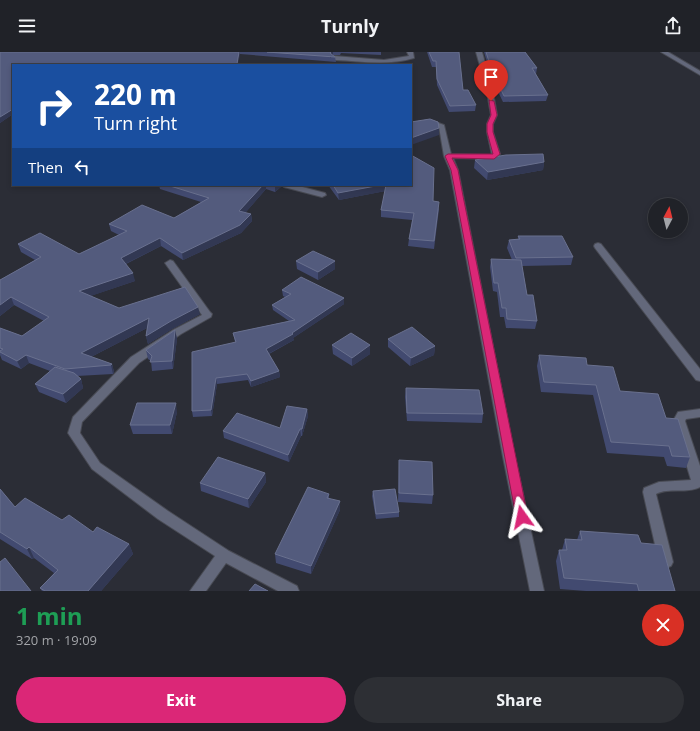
<!DOCTYPE html>
<html lang="en">
<head>
<meta charset="utf-8">
<style>
  :root { --surface:#202228; --page:#2d2f34; --text:#f1f3f6; --muted:#a2a4a8; --line:#3d3f45; --accent:#db2777 }
  body { margin:0; font-family:"Open Sans",sans-serif; background:var(--page); color:var(--text); height:100vh; display:flex; flex-direction:column; font-size:15px; white-space:nowrap }
  * { box-sizing:border-box; margin:0 }
  p { font-size:13px; color:var(--muted) }
  .icon { flex:none; width:22px; height:22px; fill:none; stroke:currentColor; stroke-width:2; stroke-linecap:round; stroke-linejoin:round }
  .map { position:relative; height:539px; overflow:hidden }
  .sheet { display:flex; flex-direction:column; background:var(--surface); flex:1 }
  .sheet>* { flex:none }
  .top-card { position:absolute; left:12px; top:12px; width:400px; height:122px; border-radius:0px; box-shadow:0 2px 6px #0003,0 0 0 1px var(--line); background:#1a4fa0; color:#fff; overflow:hidden }
  .needle { width:26px; rotate:7deg }
  .fabs { position:absolute; left:648px; top:146px; display:grid; gap:8px }
  .fabs a { display:grid; place-items:center; width:40px; height:40px; border-radius:50%; background:var(--surface); box-shadow:0 2px 6px #0003,0 0 0 1px var(--line); font-size:20px }
  .pin { position:absolute; display:grid; place-items:center; width:34px; height:34px; color:#fff; margin:-41px -17px; border-radius:50% 50% 50% 0; rotate:-45deg; box-shadow:0 0 4px #0007 }
  .pin .icon { rotate:45deg }
  .me { position:absolute; width:44px; margin:-22px; rotate:348deg; stroke-linejoin:round; filter:drop-shadow(0 0 3px #0008) }
  .turn { display:flex; align-items:center; gap:14px; height:84px; padding:0 16px; font-size:18px }
  .turn .icon { width:52px; height:52px; stroke-width:2.5 }
  .turn b { display:block; font-size:28px; line-height:34px }
  .then { display:flex; align-items:center; height:38px; padding:0 16px; background:#0003; gap:8px; font-size:15px }
  .round { display:grid; place-items:center; flex:none; width:42px; height:42px; border-radius:21px; background:var(--page) }
  .head { display:flex; align-items:center; justify-content:space-between; height:68px; padding:0 16px }
  h1 { font-size:24px; font-weight:700; line-height:30px; color:#1e9e55 }
  .primary-button { display:flex; gap:8px; margin-top:auto; padding:8px 16px }
  .primary-button a { flex:1; height:46px; border-radius:24px; background:var(--accent); color:#fff; font-size:16px; font-weight:700; line-height:46px; text-align:center }
  .primary-button a+a { background:var(--page); color:var(--text) }
  header { display:flex; justify-content:space-between; align-items:center; height:52px; padding:0 16px; background:var(--surface); font-size:18px; font-weight:700 }
  .map>svg:first-child { display:block }
  .lines { fill:none; stroke-linecap:round; stroke-linejoin:round }
  .minor-casing { stroke:#484a53; stroke-width:2 }
  .minor { fill:#63687b; fill-rule:evenodd }
  .wall { fill:#424a70 }
  .shaded-wall { fill:#323853 }
  .building { fill:#535b7d; stroke:#69708e }
  .route { fill:#db2777; stroke:#8e194d }
</style>
</head>
<body>
<header><svg class="icon" aria-label="menu" viewBox="0 0 24 24"><path d="M4 6h16M4 12h16M4 18h16"/></svg>Turnly<svg class="icon" aria-label="share" viewBox="0 0 24 24"><path d="M12 15V3M7 8l5-5 5 5M5 13v7h14v-7"/></svg></header>
<div class="map">
<svg width="700" height="539" viewBox="0 0 700 539">
  <rect width="100%" height="100%" fill="#2b2d36"/>
  <g class="lines">
    <defs>
      <path id="minor" d="M407,0H413L414,6C387,14 361,9 334,8L331,6L334,4L384,8L409,4Z
        M476,0H482L492,35L497,63L493,72V80L500,102L497,107H494L453,106L458,118L515,405L544,539H530L503,405L450,118L444,104L439,75L430,72L411,75V71L430,68L444,73L451,102L492,103L487,80V72L491,63L486,35Z
        M661,0H668L700,19V23Z
        M283,133H295L325,141L326,143L322,145L284,135Z
        M598,191L601,192L700,317V329L696,328L595,196L594,194L595,192Z
        M170,208L173,209L210,260L212,262L211,265L181,282L139,311L82,370L80,381L100,411L168,459L229,499L297,534L299,539H278L226,511L206,539H190L215,504L158,467L92,417L68,381L73,365L131,305L173,278L202,263L165,211Z
        M700,357V365L686,367L685,369L700,414V435C687,442 669,435 656,442L673,510L671,514L666,516L661,514L659,510L643,440L644,436L659,430L691,428L673,369L678,360Z"/>
    </defs>
    <use href="#minor" class="minor-casing"/>
    <use href="#minor" class="minor"/>
  </g>
  <path class="wall" d="M0,0H381V3L341,1L340,3H332L335,5L336,10L240,2L13,13V62L0,71Z
    M427,0H459L463,38L476,53L475,59L449,60L437,33L436,15H432Z
    M484,0H525L537,16L536,22L548,43L546,49L503,50L491,25Z
    M475,108L544,110L543,118L487,128L474,116Z
    M159,133H282V134L275,140L266,137L245,161L251,162L252,169L241,181L183,208L161,194L126,212L135,229L90,244L119,256L200,262L172,277L148,292L146,284L147,276L91,305L112,312L114,320L113,322L77,324L81,327L83,336L66,351L39,340L35,332L50,319L29,311L21,317L2,308L0,303V276L22,284L44,269L14,253L0,264V228L35,208L21,200L18,192L79,202L119,183L111,179L109,172L174,166L201,150L160,137Z
    M328,133H411L433,149L439,157L434,197L408,194L409,187L412,168L381,165V158L385,139L339,148Z
    M518,184L573,205L571,213L522,214L527,243L537,269L535,277L506,276L504,265H500L497,240L493,239L490,215L491,207L512,208L507,196L509,188L518,187Z
    M296,209L335,217L318,228L297,217Z
    M282,238L344,246V252L293,286L294,288L269,302L279,319L280,325L251,335L248,328L217,332L212,364L193,365L192,359L235,290L233,281L289,269L273,258L272,253L285,245L283,244Z
    M175,278L177,287L173,317L152,319L151,309L148,307L146,298Z
    M388,287L435,294L434,303L410,314L388,295Z
    M332,293L370,302L352,314L333,302Z
    M539,303L587,313L620,339L666,366L690,405L686,416L667,414L664,405L607,401L593,343L541,340L537,314Z
    M406,336L483,362L482,371L407,369L405,345Z
    M307,357L308,364L302,384H301L289,410L224,386L223,379L280,376Z
    M177,360L172,382H133L130,373Z
    M399,408L433,443L432,452L398,450Z
    M265,421L266,430L249,456L201,439L200,431Z
    M0,437L15,455L62,468L93,480L129,492L133,502L101,539H42L40,536L54,521L34,506L32,507L0,487Z
    M373,439L399,460V465L376,467L372,444Z
    M329,442V446L340,458L311,522L276,511L275,502Z
    M580,479L641,491L675,539H586L560,537L556,509L559,498H562L565,487L577,488Z"/>
  <path class="shaded-wall" d="M239,0H240V2L238,13Z
    M331,0H333V3L330,6V1Z
    M13,57V62L0,71V65Z
    M439,76V83L411,93V86Z
    M544,110L543,118L487,128L488,120Z
    M263,133H266V137L240,167L239,159Z
    M275,133H282V134L275,140Z
    M381,133H387L386,139L339,148L338,141Z
    M251,162L252,169L241,181L183,208L182,201Z
    M160,186L161,194L123,213L121,206Z
    M335,209V217L318,228V220Z
    M133,221L135,229L82,247L79,239Z
    M11,245L14,253L0,264V253Z
    M344,246V252L293,286L294,288L266,303V297L292,281Z
    M198,255L200,262L172,277L148,292L146,284L171,269Z
    M149,266L151,274L83,309L81,301Z
    M175,278L177,287L173,317L172,309Z
    M370,293V302L352,314V306Z
    M435,294L434,303L410,314L411,306Z
    M26,303L29,311L21,317L17,309Z
    M112,312L114,320L113,322L111,313Z
    M279,319L280,325L251,335V329Z
    M216,326L217,332L212,364L211,358Z
    M81,327L83,336L66,351L63,342Z
    M176,351L177,360L172,382L170,373Z
    M307,357L308,364L302,384V377Z
    M300,377L301,384L289,410L288,403Z
    M265,421L266,430L249,456L248,447Z
    M340,449V458L311,522V514Z
    M129,492L133,502L101,539H88Z
    M29,495L34,506L32,507L27,497Z"/>
  <path class="building" d="M0,0H239L237,12L243,13H13V57L0,65Z
    M267,0H331L330,1L335,5Z
    M429,0H459L463,38H468L476,53L450,54L437,27L436,9H433Z
    M486,0H525L537,16H532L548,43L504,44L492,19Z
    M430,67L438,70L439,76L411,86V70Z
    M543,102L544,110L488,120L475,108L506,103Z
    M411,103L434,116L433,149L439,150L434,189L409,187L414,161L381,158L386,133H411Z
    M167,133H263L239,159L251,162L240,173L182,201L160,186L121,206L133,221L79,239L119,256L185,235L198,255L171,269L146,284L149,266L81,301L112,312L111,313L65,317L26,303L17,309L0,300V299L3,297L0,296V276L22,284L49,265L11,245L0,253V228L41,205L18,192L40,181L79,202L127,179L109,172L142,153L174,166L209,146Z
    M333,133H381L338,141Z
    M518,184H562L573,205L516,206L509,188L520,187Z
    M313,199L335,209L318,220L296,209Z
    M491,207L521,208L527,243H533L537,269L507,267L506,256H502L498,231H494Z
    M301,225L344,246L292,281L293,282L266,297L279,319L251,329L247,322L216,326L211,358L192,359V300L236,290L233,281L295,268L272,253L291,242L282,238Z
    M412,275L435,294L411,306L388,287Z
    M175,278L172,309L150,310L152,304L146,298Z
    M351,281L370,293L352,306L332,293Z
    M539,303L586,306L587,313L613,315L620,339L658,342L666,366L678,367L690,405L672,404L669,394L611,390L596,333L544,330Z
    M55,315L74,321L81,327L63,342L35,332Z
    M406,336L479,338L483,362L407,361Z
    M137,351H176L170,373H130Z
    M287,354L307,357L302,377H300L288,403L223,379L237,361L280,376Z
    M218,405L265,421L248,447L200,431Z
    M399,408L432,410L433,443L399,441Z
    M308,435L329,442L327,446L340,449L311,514L275,502Z
    M0,437L15,455L25,446L62,468L69,463L93,480L97,475L129,492L88,539H45L40,536L58,518L29,495L27,497L0,480Z
    M395,437L399,460L376,462L373,439Z
    M580,479L638,483L641,491L662,493L675,539H639L637,532L564,526L559,498H567L565,487L582,488Z
    M5,506L31,539H0V510Z
    M255,532L268,539H249Z"/>
  <path class="route" d="M489,48L494,49L497,63L493,72V80L500,102L494,107L452,106L458,118L463,144L528,465L526,468L522,470L518,468L516,465L456,144L451,118L445,104L448,102H493L487,80V72L491,63Z"/>
</svg>
<div class="fabs">
<a><svg class="needle" viewBox="-14 -14 28 28"><path d="M0-13l5 13h-10z" fill="#e53935"/><path d="M0 13l5-13h-10z" fill="#a2a4a8"/></svg></a>
</div>
<div class="pin" style="left:491px;top:49px;background:#d93025"><svg class="icon" aria-label="arrive" viewBox="0 0 24 24"><path d="M6 21V4h12l-3 4 3 4H6"/></svg></div>
<svg class="me" style="left:522px;top:465px" viewBox="-20 -20 40 40"><path d="M0-17L14 15 0 8-14 15z" fill="#db2777" stroke="#fff" stroke-width="4"/></svg>
<div class="top-card">
<div class="turn"><svg class="icon" aria-label="right" viewBox="0 0 24 24"><path d="M7 20v-9h11M14 6l5 5-5 5"/></svg><div><b>220 m</b>Turn right</div></div>
<div class="then">Then<svg class="icon" aria-label="left" viewBox="0 0 24 24"><path d="M17 20v-9H6M10 6l-5 5 5 5"/></svg></div>
</div>
</div>
<section class="sheet">
<div class="head"><div><h1>1 min</h1><p>320 m · 19:09</p></div><a class="round" style="background:#d93025;color:#fff"><svg class="icon" aria-label="close" viewBox="0 0 24 24"><path d="M6 6l12 12M18 6L6 18"/></svg></a></div>
<div class="primary-button"><a>Exit</a><a>Share</a></div>
</section>
</body>
</html>
